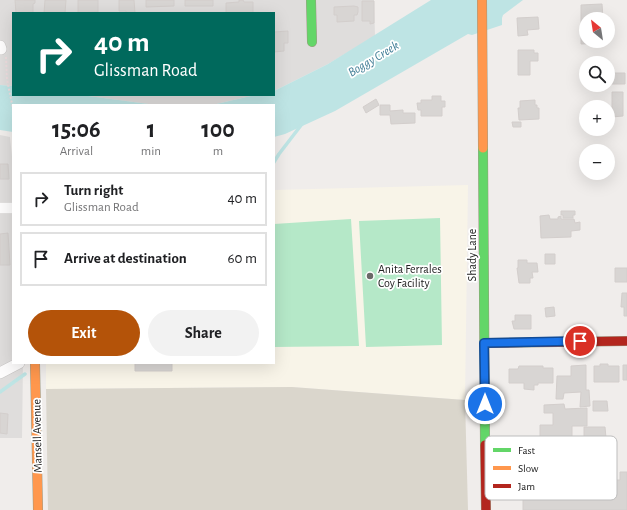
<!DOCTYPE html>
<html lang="en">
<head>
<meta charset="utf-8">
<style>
  :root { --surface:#fff; --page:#f2f2f2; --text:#202124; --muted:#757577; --line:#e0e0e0; --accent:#b45309 }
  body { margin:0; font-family:"Alegreya Sans",sans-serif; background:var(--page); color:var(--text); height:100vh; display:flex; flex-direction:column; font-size:15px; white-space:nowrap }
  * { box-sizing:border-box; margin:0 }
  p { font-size:13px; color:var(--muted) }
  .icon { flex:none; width:22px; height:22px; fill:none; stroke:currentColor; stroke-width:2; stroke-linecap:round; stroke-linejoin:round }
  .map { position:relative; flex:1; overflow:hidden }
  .side { position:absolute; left:12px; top:104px; width:263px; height:260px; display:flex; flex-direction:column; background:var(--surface); border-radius:0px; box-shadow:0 4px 16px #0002 }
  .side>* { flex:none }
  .banner { position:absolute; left:12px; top:12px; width:263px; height:84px; border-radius:0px; box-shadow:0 4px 16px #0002; background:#00695c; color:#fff; overflow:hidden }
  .needle { width:26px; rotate:330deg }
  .fabs { position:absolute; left:579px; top:12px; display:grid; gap:8px }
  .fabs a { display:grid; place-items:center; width:36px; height:36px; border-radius:50%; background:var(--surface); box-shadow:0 4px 16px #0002; font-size:20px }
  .pin { position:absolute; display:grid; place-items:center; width:34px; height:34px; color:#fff; margin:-17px; border:2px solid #fff; border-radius:50%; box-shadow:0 1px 4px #0007 }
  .me { position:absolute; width:44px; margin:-22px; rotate:0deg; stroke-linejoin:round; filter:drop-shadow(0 0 3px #0008) }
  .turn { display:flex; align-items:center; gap:14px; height:84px; padding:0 16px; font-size:18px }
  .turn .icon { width:52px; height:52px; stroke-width:2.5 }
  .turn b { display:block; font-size:28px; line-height:34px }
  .eta { display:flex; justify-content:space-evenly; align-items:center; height:68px; text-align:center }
  .eta b { font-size:24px; font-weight:600; line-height:28px }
  .action { display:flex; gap:8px; margin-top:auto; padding:8px 16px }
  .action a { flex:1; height:46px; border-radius:24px; background:var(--accent); color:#fff; font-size:16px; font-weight:600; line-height:46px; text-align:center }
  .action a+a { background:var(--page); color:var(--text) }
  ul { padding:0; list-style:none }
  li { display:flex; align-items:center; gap:12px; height:54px; margin:0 8px 6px; padding:0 8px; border:2px solid var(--line); border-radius:0px }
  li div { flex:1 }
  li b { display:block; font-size:15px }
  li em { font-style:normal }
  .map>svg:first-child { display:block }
  .residential { fill:#dfdddc }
  .education { fill:#f8f4e8 }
  .construction { fill:#dad6cc }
  .pitch { fill:#b5e8c8 }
  .water { fill:#bee4e4 }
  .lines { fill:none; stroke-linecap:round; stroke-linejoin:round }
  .stream { stroke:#bee4e4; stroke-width:3.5 }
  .building { fill:#d8d5d3; stroke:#d3cecc }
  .street-casing { stroke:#c6c4c3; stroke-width:12 }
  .fast-casing { stroke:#9c9881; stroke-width:10 }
  .slow-casing { stroke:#9c9881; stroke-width:10 }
  .jam-casing { stroke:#9c9881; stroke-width:10 }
  .path { stroke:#eddbdd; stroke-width:2; stroke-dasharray:2 2; stroke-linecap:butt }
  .street { stroke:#fdfcfc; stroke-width:11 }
  .fast { stroke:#63d668; stroke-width:9 }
  .slow { stroke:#ff974d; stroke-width:9 }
  .jam { stroke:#b3261e; stroke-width:9 }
  .route-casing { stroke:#114b97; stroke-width:10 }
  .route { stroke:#1a73e8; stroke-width:7 }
  .poi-dot { fill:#6a6968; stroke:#fff; stroke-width:1.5 }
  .labels { text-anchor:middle; stroke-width:3.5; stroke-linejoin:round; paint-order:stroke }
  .street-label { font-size:12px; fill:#222; stroke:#fff }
  .poi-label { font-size:12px; fill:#222; stroke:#fff; text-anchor:start }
  .water-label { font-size:13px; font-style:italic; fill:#3f7c95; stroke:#fff }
  .key { fill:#fff; stroke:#bdbdbd; stroke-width:1 }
  .key-label { font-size:11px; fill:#222 }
</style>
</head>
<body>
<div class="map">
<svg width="627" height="510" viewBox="0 0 627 510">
  <rect width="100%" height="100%" fill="#f0edeb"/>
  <path class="residential" d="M0,0H374L375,36L328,64L274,91V13H13V86L0,85Z
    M81,95H255L212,105H156Z
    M0,135L10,137L13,166V363H23L22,438H0Z"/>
  <path class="education" d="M468,185L465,400L292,387L46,389V363H274V190Z"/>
  <path class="construction" d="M292,387L465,400L468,510H48L46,389Z"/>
  <path class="pitch" d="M440,218L442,345L366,347L359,221Z
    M351,219L359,346L275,347L274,224Z"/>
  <path class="water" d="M431,0H523L503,15L502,18V25L472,35L468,34L335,111L285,134L274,137V105H196H212L255,95H274V91L328,64Z
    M0,85L13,86V95H81L156,105H13V132L0,130Z"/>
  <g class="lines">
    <path class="stream" d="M274,162L279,154L302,124
      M0,392L25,374"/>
  </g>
  <path class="building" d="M15,0H35V3L33,4V13H16Z
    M45,0H66L65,13H44Z
    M78,0H98V12L78,13Z
    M119,0H134L135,13H126V11H119Z
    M146,0H174V6L146,7Z
    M185,0H213V6H185Z
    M239,0H243L244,2H253V13H226V3L239,2Z
    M362,1H374V23L370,24V21H362Z
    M602,4L603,19H586V41H603V43L581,44V5Z
    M354,6L358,7V12L357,15H354V21L337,22V15H334V7Z
    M538,17L539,29L527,30L528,35L518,36L517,18Z
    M288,31V43H284V51L274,52V32Z
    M518,50H534V53H538V61H530V75H518Z
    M608,73H625V84H608Z
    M612,92H623V116L612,117Z
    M432,96H441V101H445V107H442V116H421V110H418L417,103H421V100H432Z
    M376,99L379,105L366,113L363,107Z
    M535,100V105H537V108H539V119L519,120L518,108H520V101Z
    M380,105H390V111L403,110V113H415V123L391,124L390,115H380Z
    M512,122H521V127H513Z
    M0,164H8L9,179H0Z
    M561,211H575V215H573V218H563V215H561Z
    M549,215L550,219H558V217L561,216V219H574L575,223L580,222V230L571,231V237L541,238L540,216Z
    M8,233L10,265H0V234Z
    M545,254H555V264H545Z
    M518,260H527V263H537L538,272H532L533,278H530V283H519L517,268H518Z
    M615,268H627V282H615Z
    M622,293H627V316H624V307H621Z
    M554,307L555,316L546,317L545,308Z
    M515,315H531V329H514L512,321H515Z
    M135,363H172V371H135Z
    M600,364H608V366H619V382H594V366H600Z
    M586,365V390H589L590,406L580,407L581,392L564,393L563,399H556L557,376H571V366Z
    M623,365H627V380H623Z
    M519,366H543V368H553V383H538V385H534V390L524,389V383H509V369H518Z
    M593,401H607L608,411H593Z
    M564,404L565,409L587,408V426H572V442H552V446L540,447V425H553V413H544V405Z
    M0,413L8,414L7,434L0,433Z
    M584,427H605L606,438H609V444H606V447H584Z
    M590,472H609V480H620V472H627V510H523V481H529V473H549V481H559L558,473H579V481L590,480Z"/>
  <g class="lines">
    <defs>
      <path id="street" d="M0,46L1,49
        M0,208H13
        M0,373L19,363"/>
      <path id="fast" d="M311,0L312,42
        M483,148L485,445"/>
      <path id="slow" d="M482,0L483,148
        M35,363L38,510"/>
      <path id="jam" d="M485,343L627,341
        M485,445L486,510"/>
    </defs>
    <use href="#street" class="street-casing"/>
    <use href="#fast" class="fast-casing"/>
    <use href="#slow" class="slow-casing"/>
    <use href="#jam" class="jam-casing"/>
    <path class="path" d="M6,57L7,79L13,109"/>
    <use href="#street" class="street"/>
    <use href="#fast" class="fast"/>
    <use href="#slow" class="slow"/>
    <use href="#jam" class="jam"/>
  </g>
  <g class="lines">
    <defs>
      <path id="route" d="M485,404L484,343L580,341"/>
    </defs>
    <use href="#route" class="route-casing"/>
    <use href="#route" class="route"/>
  </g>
  <circle class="poi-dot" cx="370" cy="276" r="4"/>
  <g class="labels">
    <g class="street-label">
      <text transform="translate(472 255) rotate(-90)" y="4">Shady Lane</text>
      <text transform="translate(37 436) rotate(-91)" y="4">Mansell Avenue</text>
    </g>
    <g class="poi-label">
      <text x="378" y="273">Anita Ferrales<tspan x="378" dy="14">Coy Facility</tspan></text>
    </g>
    <g class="water-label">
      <text transform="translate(373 58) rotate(-31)" y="5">Boggy Creek</text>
    </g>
  </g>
  <rect x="485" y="436" width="132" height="64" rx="6" class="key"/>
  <rect x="493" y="448" width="18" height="4" fill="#63d668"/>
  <rect x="493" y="466" width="18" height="4" fill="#ff974d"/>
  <rect x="493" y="484" width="18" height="4" fill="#b3261e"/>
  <g class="key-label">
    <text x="518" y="454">Fast</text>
    <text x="518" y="472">Slow</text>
    <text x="518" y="490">Jam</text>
  </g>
</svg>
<div class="fabs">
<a><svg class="needle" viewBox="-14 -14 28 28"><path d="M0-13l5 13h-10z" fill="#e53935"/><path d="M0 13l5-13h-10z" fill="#757577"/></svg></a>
<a><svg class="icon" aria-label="search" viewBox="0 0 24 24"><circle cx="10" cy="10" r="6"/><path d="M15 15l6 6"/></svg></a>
<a>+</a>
<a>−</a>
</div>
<div class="pin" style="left:580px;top:341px;background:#d93025"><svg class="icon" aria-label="arrive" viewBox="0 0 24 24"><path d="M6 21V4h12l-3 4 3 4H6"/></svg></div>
<svg class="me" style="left:485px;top:404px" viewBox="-20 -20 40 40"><circle r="17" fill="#1a73e8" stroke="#fff" stroke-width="3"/><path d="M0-11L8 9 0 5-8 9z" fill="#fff"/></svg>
<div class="banner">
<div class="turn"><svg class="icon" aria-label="right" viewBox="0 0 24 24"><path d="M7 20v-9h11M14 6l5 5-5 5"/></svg><div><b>40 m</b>Glissman Road</div></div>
</div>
<section class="side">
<div class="eta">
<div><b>15:06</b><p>Arrival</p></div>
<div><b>1</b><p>min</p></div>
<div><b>100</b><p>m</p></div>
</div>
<ul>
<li><svg class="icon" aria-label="right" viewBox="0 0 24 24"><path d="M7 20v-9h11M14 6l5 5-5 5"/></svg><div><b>Turn right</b><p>Glissman Road</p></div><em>40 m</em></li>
<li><svg class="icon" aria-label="arrive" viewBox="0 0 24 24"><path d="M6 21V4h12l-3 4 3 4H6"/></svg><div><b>Arrive at destination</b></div><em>60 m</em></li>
</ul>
<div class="action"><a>Exit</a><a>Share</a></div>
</section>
</div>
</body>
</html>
